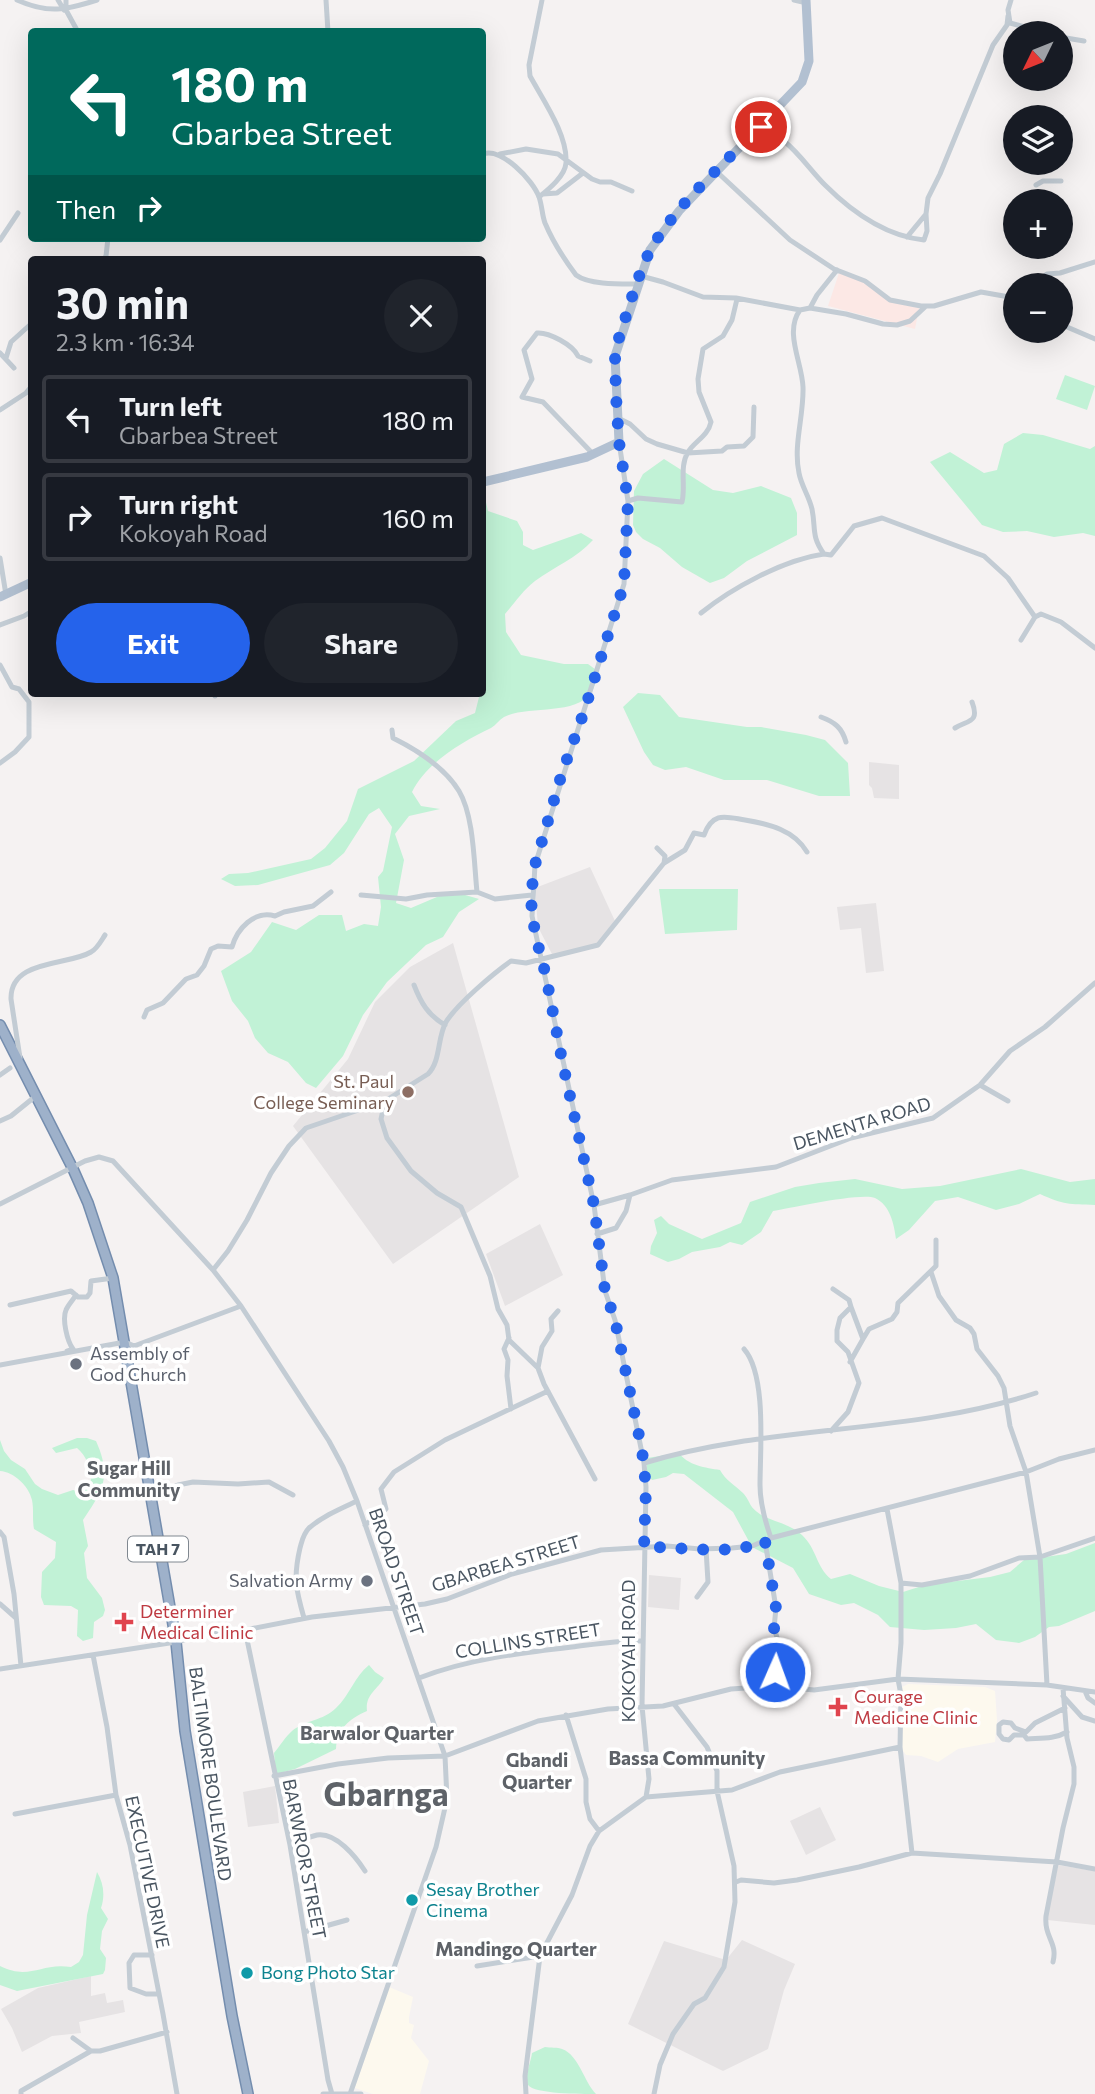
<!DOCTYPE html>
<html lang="en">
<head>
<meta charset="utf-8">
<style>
  :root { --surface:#171b24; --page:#20242c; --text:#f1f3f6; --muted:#9ea1a6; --line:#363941; --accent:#2563eb }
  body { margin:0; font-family:Commissioner,sans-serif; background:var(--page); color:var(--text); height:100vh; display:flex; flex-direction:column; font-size:26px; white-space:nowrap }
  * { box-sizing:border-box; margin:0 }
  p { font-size:23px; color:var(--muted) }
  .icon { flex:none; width:38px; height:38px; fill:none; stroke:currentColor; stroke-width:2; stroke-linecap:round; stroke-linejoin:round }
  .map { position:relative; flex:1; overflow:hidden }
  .details { position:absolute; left:28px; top:256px; width:458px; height:441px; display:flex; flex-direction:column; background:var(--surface); border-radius:7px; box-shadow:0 7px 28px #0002 }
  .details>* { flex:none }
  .guide { position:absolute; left:28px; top:28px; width:458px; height:214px; border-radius:7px; box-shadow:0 7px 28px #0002; background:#00695c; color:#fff; overflow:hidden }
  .needle { width:46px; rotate:227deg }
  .buttons { position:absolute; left:1003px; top:21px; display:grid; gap:14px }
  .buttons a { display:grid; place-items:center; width:70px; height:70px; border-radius:50%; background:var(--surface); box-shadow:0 7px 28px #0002; font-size:35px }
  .pin { position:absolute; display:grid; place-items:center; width:60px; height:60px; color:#fff; margin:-30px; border:4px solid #fff; border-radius:50%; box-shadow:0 2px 7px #0007 }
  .me { position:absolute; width:77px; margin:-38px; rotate:2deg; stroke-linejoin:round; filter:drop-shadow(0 0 5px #0008) }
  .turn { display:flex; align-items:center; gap:24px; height:147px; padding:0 28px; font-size:32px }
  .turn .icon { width:91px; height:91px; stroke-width:2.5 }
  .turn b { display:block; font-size:49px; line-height:60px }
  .then { display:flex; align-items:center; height:66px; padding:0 28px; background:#0003; gap:14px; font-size:26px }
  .round { display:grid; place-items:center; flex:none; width:74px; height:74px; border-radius:37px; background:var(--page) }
  .summary { display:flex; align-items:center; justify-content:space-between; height:119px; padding:0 28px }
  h1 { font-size:42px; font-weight:700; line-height:52px }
  .button { display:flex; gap:14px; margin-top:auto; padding:14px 28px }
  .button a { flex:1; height:80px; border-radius:42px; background:var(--accent); color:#fff; font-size:28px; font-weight:700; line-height:80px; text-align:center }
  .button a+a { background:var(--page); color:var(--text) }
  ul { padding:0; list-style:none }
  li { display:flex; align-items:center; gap:21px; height:88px; margin:0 14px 10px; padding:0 14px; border:4px solid var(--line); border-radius:7px }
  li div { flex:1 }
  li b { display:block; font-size:26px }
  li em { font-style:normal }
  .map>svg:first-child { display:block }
  .commercial { fill:#fdf9ee }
  .education { fill:#e6e3e4 }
  .medical { fill:#fce8e5 }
  .green { fill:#c1f2d6 }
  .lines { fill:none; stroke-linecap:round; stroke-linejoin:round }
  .trunk-casing { stroke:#748dae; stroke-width:12 }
  .minor { stroke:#c3ccd4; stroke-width:5 }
  .primary { stroke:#b2c0d1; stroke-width:9 }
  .trunk { stroke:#9eb1ca; stroke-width:9 }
  .route { stroke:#2563eb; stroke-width:12; stroke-dasharray:0 21.6 }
  .education-dot { fill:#8d6e63; stroke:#fff; stroke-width:2.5 }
  .worship-dot { fill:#6b7280; stroke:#fff; stroke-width:2.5 }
  .health-dot { fill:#e0444e; stroke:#fff; stroke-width:2.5 }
  .culture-dot { fill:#0f9aa8; stroke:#fff; stroke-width:2.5 }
  .labels { text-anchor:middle; stroke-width:7; stroke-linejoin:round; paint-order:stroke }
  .shield { fill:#fff; stroke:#808890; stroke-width:2 }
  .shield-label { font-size:16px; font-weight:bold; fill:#495561 }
  .education-label { font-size:18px; fill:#785e54; stroke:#fff; text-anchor:end }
  .street-label { font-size:18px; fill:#495561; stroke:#fff }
  .worship-label { font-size:18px; fill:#5b616d; stroke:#fff; text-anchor:start }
  .health-label { font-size:18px; fill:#be3a42; stroke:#fff; text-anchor:start }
  .culture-label { font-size:18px; fill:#0d838f; stroke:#fff; text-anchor:start }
  .neighbourhood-label { font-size:19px; font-weight:bold; fill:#5e6268; stroke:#fff }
  .town-label { font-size:32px; font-weight:bold; fill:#5e6268; stroke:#fff }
</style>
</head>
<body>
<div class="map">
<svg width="1095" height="2094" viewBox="0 0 1095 2094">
  <rect width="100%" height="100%" fill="#f5f2f2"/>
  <path class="commercial" d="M908,1684L985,1687L995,1691L997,1720L995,1742L958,1749L938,1762L921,1756L906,1755L901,1748L902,1687Z
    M389,1987L413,1997L409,2017V2023L414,2025L411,2038L429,2061L420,2094H373L355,2088Z"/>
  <path class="education" d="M869,762L899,765V799L874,798L872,788L869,785Z
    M590,867L615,921L599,943L553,956L538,927L535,888Z
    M876,903L884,971L866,973L861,928L840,930L837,907Z
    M453,943L519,1177L393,1264L293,1126L348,1059L375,1002L410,967Z
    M540,1224L563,1275L505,1306L486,1254Z
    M649,1575L681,1578L679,1610L648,1607Z
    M275,1786L279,1823L248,1827L243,1792Z
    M820,1807L836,1840L806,1855L790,1821Z
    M1058,1865L1095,1871V1925L1047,1920Z
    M742,1940L795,1964L784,1990L768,2049L723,2071L628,2024L664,1941L726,1960Z
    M91,1976V1996L105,1993L107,2003L123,2000L125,2012L79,2022L81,2033L52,2036L22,2052L12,2028L1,2009L38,1988Z"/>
  <path class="medical" d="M839,273L874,285L892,302L919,308L915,329L828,306Z"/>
  <path class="green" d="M1065,375L1095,386L1087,410L1056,399Z
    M1023,433L1043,435L1090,449L1095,446V536L1083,533L1054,537L1027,531L1003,532L982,525L930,462L950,452L984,473L997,470L1004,444Z
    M664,459L713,490L733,493L761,486L791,498L797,513V535L747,561L724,578L710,583L682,567L660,548L643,539L636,532L633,525L634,491L643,474Z
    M483,489L488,511L517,521L523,532V545L533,550L581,533L593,540C577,558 554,567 535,581C523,590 514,604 505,614L506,632L521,655L564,664H588L599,672C596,678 595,688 591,693C575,716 527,705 504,717C499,720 496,725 491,728C462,742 427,762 412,792L421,806L440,809L409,816L395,834L404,860L396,903L411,908L451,891L479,899L459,912L443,937L426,945L387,982L363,1015L343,1056L316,1088L306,1083L288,1062L268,1053L255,1038L248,1021L232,1001L221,971L251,952L272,922L296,930L319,915H342L346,931L364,924L378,926L381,907L378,877L383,871L392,827L379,808L369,814L344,853L330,865L258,885L235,886L221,879L229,874L248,873L311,859L325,848L347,821L358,789L414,761L456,721L475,713L480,693H483Z
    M638,693L660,695L679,717L747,727H761L806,735L825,740L848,763L850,796H819L767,780H724L686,767L665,770L653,765L644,752L623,707Z
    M738,889L737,930L665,934L659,889Z
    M1021,1169L1070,1182L1095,1179V1205C1069,1204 1064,1205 1040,1194L1019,1204L996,1210L958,1197L935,1201L909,1230L896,1239C894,1224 890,1205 875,1198C862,1192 790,1208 773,1211L761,1232L742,1245L730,1242L720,1247L692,1252L679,1259L668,1262L650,1254L651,1246L657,1233L654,1220L661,1216L669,1224L702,1239L741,1223L750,1202L795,1187L819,1183L855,1179L902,1189L940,1186Z
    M77,1438H87L96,1441C112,1477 103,1490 83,1520L88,1546L84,1553L87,1578L102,1598L105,1610L103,1616L94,1622L93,1638L83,1641L77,1636L78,1610L71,1606L44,1605L41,1597L42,1572L55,1558L56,1542L34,1529C32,1519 34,1510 32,1500C29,1486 14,1472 0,1471V1440L4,1451L11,1460L25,1469L35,1484L42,1489L58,1495L73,1490L81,1492L90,1488C93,1474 88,1457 77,1448L56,1453L52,1448Z
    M679,1453C687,1465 706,1468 720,1470C726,1481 734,1484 743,1493C752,1503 747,1506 763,1516C775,1522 792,1525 802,1535C817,1549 816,1567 831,1579L850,1574L879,1586L903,1592L925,1585L990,1577L1010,1572L1024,1560L1066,1554L1095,1543V1611L1059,1626L1049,1627L1035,1637L1019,1643L996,1640L976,1624L956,1628L924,1630L890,1627L878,1615L854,1603L841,1605L809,1594L793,1568L752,1547L733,1512L684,1474L673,1473L666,1477L652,1480L647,1474V1458Z
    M369,1665L375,1672L384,1678C377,1690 365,1695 367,1711C349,1719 337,1729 336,1749L295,1769L276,1774L274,1753C280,1746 285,1737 292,1731C305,1720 323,1721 336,1708C350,1695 354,1677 369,1665Z
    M97,1872C104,1884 105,1896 101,1908L108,1919L102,1931L100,1949L106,1958L105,1970L103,1974L17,1991L0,1985V1966C30,1981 41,1962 71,1967L79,1962L83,1955L87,1915Z
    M545,2047C550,2048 558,2047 562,2049C579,2055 584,2082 596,2094C582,2094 534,2094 528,2085C524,2076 531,2062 532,2053Z"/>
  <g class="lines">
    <defs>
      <path id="trunk" d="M0,1025L73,1169L88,1203L113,1278L176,1642L185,1731L209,1877L232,2016L248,2094"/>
    </defs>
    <use href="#trunk" class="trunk-casing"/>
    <path class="minor" d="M17,0C48,14 66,10 97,0
      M58,0L64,10
      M66,0V10L78,32
      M326,0L328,32
      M794,0L807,3
      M1011,0L1008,10L1010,23L1048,33
      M1060,37L1084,41
      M761,127C768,132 777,136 784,141C800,154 811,171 825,185C852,212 885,236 924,240L927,231L926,214L928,198L940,174L993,45L1007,25L1008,16
      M483,154C501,147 533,180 539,197C542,205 542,215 545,223C553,242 564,259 576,275C589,285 621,284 638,284
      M500,154L526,149L558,154L592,179L600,182H611L632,191
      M716,171L790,240L834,269L865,281L890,300L921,306H934L981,292L1015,298
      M1036,185L1043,181H1061
      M543,194L557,193L583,173
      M539,197C549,189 565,176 566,163C568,135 543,100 530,76L529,65L542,0
      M907,237L926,214
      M0,240L18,213
      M104,259L106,256L108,238
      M837,270L817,295L810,308L800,310C784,332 802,362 803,387C804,416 793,445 799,473C801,485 809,496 812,509C816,529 811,536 824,554L831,555L854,526L882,518L984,556L1008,578L1035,617
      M641,276L663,282L703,297L736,298L800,310
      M1032,285L1047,274L1060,273L1095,262
      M810,308L846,314L883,324L897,325L910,321L925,307
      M1060,324L1095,339
      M0,353L14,368
      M6,358L11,342L32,323
      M590,361L578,356C573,345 549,332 537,333L524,350L532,379L522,397L543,402L593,454
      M0,410L26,393L32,386
      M618,418L630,424L646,439L657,444L688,453L722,451L727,447L744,446L753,437L754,407
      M619,442L628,501L624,584L535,865L532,916L594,1205L605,1291L615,1320L644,1463L646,1487L642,1706L649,1779L646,1797
      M628,501L638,498L682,502C686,485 679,467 688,452C695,441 708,436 711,422L699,392L698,379L703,349L723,336L732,320L737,299
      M0,558L6,595
      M701,613C732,588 783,560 824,554
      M0,625L24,616L32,611
      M1021,640L1035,617L1041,614L1061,622L1095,648
      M0,665L12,687L19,689L29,702V737L15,752L0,763
      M215,693V696
      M821,717C835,722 842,728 846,742
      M955,728C968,720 980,723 972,702
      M392,730L393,738C417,750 445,768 459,791C474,816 474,864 477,892
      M657,848L665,856L664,863
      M361,895L406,899L427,895L477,892L495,899L532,895
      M414,985C421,1003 428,1015 445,1025
      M144,1017L147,1010L163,1003L186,979L197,975L204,966L211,949L218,946L232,947C237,929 254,910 275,916L284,912L313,906L331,892
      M20,1058L11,999C10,959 68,966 91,952C97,949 101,941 105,935
      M0,1075L10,1068
      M980,1085L1008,1101
      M385,1101L381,1119L387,1138L411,1171L437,1193L461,1207L490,1276L498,1309L507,1325L509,1340L538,1368L544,1384L595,1479
      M0,1121L11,1116L37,1095
      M0,1204L85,1161L99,1157L113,1161L213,1270L241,1306L329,1441L343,1467L357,1501L445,1756L447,1799L436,1847L350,2094
      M594,1205L630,1195L672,1180L776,1167L851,1138L933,1118L980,1085L1010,1051L1045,1027L1095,983
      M597,1234L616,1228L626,1211L630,1195
      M213,1270L228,1251L247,1220L271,1173L289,1146L306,1128L385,1101L428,1074C441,1061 437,1038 446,1022C457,1004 494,973 511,961L526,963L598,945L664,863L685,850L694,833L704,835C713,811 726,817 745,820C769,824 794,830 807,852
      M931,1272L939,1296L956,1320L970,1328L974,1334L977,1349L998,1376L1004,1388L1010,1426L1026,1472L1040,1557L1047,1685
      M10,1305L71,1291L78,1297H87L90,1293L91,1281L113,1278
      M509,1338L504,1349L508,1360L507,1376L511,1409
      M863,1339L869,1329L892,1319L897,1312L898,1303L936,1266V1240
      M744,1349C767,1375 760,1451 760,1485C760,1504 765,1521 771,1538
      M67,1351L73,1349C67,1341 62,1319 66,1310C68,1305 73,1300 76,1295
      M850,1362L863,1339L851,1307
      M0,1365L125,1342L134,1346L241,1306
      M538,1368L542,1347L552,1331L551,1319L558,1311
      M831,1431L848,1412L859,1383L848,1352L837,1341V1330L840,1318L851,1307L849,1300L833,1289
      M644,1463C772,1424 909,1435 1036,1393
      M149,1498L178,1485L193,1482L238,1484L269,1482L293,1495
      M887,1509L901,1583V1643L898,1679L901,1695L900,1747L912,1853
      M365,1525L386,1509L381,1489L394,1472L445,1440L548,1391
      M0,1532L4,1537L14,1594L21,1666
      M765,1541L776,1608L774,1628L781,1650L773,1686
      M901,1583L922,1585L970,1576L1019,1558L1040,1557L1095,1538
      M697,1597L708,1582L706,1549
      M0,1604L16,1618
      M304,1618C296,1590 293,1578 300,1548C302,1541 303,1534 309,1528C323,1516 340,1509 357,1501
      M245,1630L290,1845L328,2080L332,2094
      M93,1655L107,1727L116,1795L130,1845L163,2014L177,2094
      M0,1669L176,1642L209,1633L245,1630L312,1617L425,1604L447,1599L512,1574L601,1550L667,1546L700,1549L732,1548L752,1546L771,1538L1026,1472L1059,1459L1095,1450
      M419,1678C468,1659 520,1653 572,1647C596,1644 619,1640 643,1641
      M1085,1691L1088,1698L1095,1703
      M1063,1696L1082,1717L1095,1721
      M1065,1708L1035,1723L1026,1732L1015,1728L1011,1723L1003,1722L999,1725V1734L1003,1739L1009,1740L1014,1735H1024L1027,1739C1041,1738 1055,1739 1067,1732
      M566,1715L586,1779V1802L590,1819L599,1831
      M274,1776L338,1764L388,1758L445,1756L538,1721L608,1709L663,1706L731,1689L773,1686L814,1690L898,1679L1047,1685L1095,1692
      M15,1814L116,1795
      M290,1845C298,1842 308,1837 317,1835C336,1832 356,1857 365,1871
      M736,1882L741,1880L774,1883L797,1880L859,1867L912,1853L1057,1862L1095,1869
      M304,1932L347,1920
      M152,1955H134L129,1963L130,1988L146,1994H158
      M1053,1962C1058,1942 1044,1938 1046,1916L1063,1828L1074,1784V1767L1067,1738L1063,1688
      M477,1966L540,1956
      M73,2038L91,2051H100L167,2032
      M21,2094V2091L91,2051
      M323,2094H361
      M526,2094L525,2076L540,1956L572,1895L590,1846L599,1831L646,1797L732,1790L780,1772L900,1747
      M654,2094L660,2065L673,2034L694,2004L705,1998L724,1967L735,1902L734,1866L717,1791V1771L707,1747L674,1704"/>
    <path class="primary" d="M483,482L587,457L619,442L615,356L650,250L679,211L802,82L809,61L806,0
      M0,597L32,582"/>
    <use href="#trunk" class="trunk"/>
  </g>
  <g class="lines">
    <path class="route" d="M761,127C725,162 675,206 651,249C638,273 627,314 618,341L615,356L616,396L619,442L628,501L624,584L584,712L562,773L535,865L531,895L532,916L537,941L546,976L562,1060L594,1205L605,1291L615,1320L642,1450L646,1487L644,1547C681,1546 731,1557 765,1541L776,1608L774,1628L781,1650L775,1672"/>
  </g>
  <circle class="education-dot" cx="408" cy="1092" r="7"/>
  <g class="worship-dot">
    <circle cx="76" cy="1364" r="7"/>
    <circle cx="367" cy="1581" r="7"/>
  </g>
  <g class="health-dot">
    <path d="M120.5 1611.5h7v7h7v7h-7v7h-7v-7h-7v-7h7z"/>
    <path d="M834.5 1696.5h7v7h7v7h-7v7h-7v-7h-7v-7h7z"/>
  </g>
  <g class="culture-dot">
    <circle cx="412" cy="1900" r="7"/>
    <circle cx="247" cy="1973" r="7"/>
  </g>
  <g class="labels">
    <rect class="shield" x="128" y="1536.5" width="60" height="25" rx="5"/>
    <g class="shield-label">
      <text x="158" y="1555">TAH 7</text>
    </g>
    <g class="education-label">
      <text x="394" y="1088">St. Paul<tspan x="394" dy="21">College Seminary</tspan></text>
    </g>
    <g class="street-label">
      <text transform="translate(862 1124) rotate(-17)" y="6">DEMENTA ROAD</text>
      <text transform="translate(506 1564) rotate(-17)" y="6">GBARBEA STREET</text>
      <text transform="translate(396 1572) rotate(71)" y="6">BROAD STREET</text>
      <text transform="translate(528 1641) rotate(-9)" y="6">COLLINS STREET</text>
      <text transform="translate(629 1651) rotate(-90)" y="6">KOKOYAH ROAD</text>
      <text transform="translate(210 1774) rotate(82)" y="6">BALTIMORE BOULEVARD</text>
      <text transform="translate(304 1859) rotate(79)" y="6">BARWROR STREET</text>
      <text transform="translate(147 1872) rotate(78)" y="6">EXECUTIVE DRIVE</text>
    </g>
    <g class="worship-label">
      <text x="90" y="1360">Assembly of<tspan x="90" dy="21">God Church</tspan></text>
      <text x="353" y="1587" text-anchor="end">Salvation Army</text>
    </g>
    <g class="health-label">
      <text x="140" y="1618">Determiner<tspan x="140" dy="21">Medical Clinic</tspan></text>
      <text x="854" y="1703">Courage<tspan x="854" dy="21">Medicine Clinic</tspan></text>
    </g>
    <g class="culture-label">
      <text x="426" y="1896">Sesay Brother<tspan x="426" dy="21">Cinema</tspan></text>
      <text x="261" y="1979">Bong Photo Star</text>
    </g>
    <g class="neighbourhood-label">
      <text x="129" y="1475">Sugar Hill<tspan x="129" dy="22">Community</tspan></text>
      <text x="377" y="1740">Barwalor Quarter</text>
      <text x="687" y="1765">Bassa Community</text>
      <text x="537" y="1767">Gbandi<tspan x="537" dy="22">Quarter</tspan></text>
      <text x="516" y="1956">Mandingo Quarter</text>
    </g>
    <g class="town-label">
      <text x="386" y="1806">Gbarnga</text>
    </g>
  </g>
</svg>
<div class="buttons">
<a><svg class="needle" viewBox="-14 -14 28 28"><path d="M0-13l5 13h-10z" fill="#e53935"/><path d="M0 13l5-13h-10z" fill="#9ea1a6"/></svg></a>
<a><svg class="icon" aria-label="layers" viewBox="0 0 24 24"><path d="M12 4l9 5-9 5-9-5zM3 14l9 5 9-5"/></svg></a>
<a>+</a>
<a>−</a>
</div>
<div class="pin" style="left:761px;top:127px;background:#d93025"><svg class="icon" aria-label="arrive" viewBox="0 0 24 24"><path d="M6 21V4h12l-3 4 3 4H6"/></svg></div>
<svg class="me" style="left:775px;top:1672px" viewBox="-20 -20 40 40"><circle r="17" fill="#2563eb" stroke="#fff" stroke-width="3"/><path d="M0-11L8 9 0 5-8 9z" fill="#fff"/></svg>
<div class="guide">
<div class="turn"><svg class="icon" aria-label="left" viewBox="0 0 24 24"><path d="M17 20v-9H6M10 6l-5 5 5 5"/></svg><div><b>180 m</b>Gbarbea Street</div></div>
<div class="then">Then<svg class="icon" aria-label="right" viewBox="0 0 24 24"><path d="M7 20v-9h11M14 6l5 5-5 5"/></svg></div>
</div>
<section class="details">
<div class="summary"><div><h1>30 min</h1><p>2.3 km · 16:34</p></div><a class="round"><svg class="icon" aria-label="close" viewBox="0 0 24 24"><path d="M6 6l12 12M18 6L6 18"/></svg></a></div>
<ul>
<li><svg class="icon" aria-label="left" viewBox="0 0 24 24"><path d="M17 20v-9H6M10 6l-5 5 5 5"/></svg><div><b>Turn left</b><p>Gbarbea Street</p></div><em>180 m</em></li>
<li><svg class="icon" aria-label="right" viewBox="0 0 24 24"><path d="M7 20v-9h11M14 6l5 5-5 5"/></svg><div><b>Turn right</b><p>Kokoyah Road</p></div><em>160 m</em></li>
</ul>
<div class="button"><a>Exit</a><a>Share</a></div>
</section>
</div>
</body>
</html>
